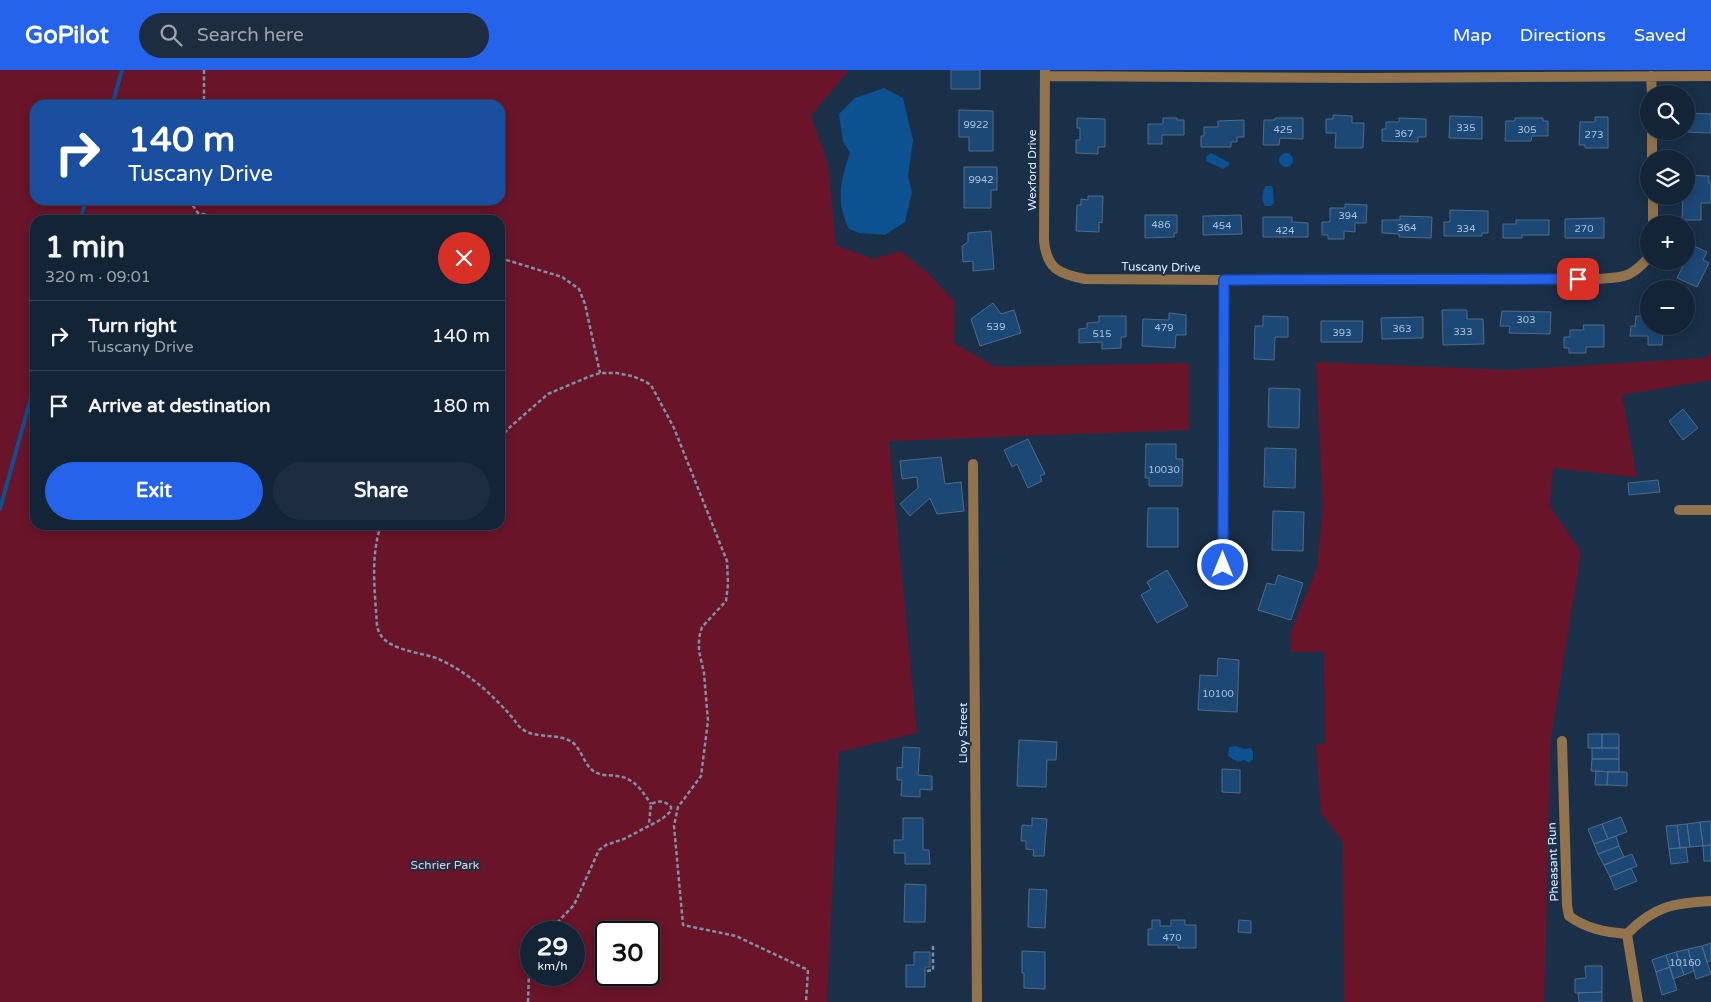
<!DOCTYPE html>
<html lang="en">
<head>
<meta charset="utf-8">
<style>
  :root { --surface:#142437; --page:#1d2c3f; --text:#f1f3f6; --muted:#9da4ad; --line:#334152; --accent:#2563eb }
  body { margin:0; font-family:"Varela Round",sans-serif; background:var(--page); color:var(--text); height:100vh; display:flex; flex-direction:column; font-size:19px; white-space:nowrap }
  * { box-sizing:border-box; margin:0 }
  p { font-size:16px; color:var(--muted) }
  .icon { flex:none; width:28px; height:28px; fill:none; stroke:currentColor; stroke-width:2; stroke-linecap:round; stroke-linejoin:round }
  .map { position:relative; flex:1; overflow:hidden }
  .sheet { position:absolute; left:30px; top:145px; width:475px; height:315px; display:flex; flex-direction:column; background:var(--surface); border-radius:15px; box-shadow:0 2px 12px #0003,0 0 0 1px var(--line) }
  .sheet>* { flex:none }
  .banner { position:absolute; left:30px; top:30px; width:475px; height:105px; border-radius:15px; box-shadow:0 2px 12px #0003,0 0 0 1px var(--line); background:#1a4fa0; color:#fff; overflow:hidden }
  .controls { position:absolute; left:1640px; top:15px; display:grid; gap:10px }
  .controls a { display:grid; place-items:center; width:55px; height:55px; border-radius:50%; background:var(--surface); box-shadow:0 2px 12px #0003,0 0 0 1px var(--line); font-size:25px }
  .speed { position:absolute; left:520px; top:851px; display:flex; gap:10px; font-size:25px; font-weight:700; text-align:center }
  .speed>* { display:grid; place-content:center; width:65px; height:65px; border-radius:50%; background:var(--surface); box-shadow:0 2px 12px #0003,0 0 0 1px var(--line); line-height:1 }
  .speed small { font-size:12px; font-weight:400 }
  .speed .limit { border:2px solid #111; border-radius:8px; background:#fff; color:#111 }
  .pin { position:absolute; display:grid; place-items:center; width:42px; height:42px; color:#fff; margin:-21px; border-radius:10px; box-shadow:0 2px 8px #0006 }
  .me { position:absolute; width:55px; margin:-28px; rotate:0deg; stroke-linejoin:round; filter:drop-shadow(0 0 4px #0008) }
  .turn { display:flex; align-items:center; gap:18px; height:105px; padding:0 15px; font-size:22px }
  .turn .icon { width:65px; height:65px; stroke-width:2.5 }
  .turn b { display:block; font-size:35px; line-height:42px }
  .round { display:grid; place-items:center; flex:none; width:52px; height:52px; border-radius:26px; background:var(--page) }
  .summary { display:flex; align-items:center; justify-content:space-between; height:85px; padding:0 15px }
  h1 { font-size:30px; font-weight:700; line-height:38px }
  .primary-button { display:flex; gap:10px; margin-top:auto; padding:10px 15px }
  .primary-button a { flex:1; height:58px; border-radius:30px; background:var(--accent); color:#fff; font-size:20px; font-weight:700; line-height:58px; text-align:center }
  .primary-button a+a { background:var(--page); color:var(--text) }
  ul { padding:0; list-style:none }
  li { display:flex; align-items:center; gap:15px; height:70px; padding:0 15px; border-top:1px solid var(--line) }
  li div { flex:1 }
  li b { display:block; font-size:19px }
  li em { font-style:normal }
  header { display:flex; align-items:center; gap:30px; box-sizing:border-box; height:70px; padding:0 25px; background:var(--accent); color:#fff }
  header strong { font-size:24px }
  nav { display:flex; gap:28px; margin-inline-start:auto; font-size:18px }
  .search { width:350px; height:45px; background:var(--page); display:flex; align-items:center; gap:12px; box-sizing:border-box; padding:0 18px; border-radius:28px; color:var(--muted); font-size:19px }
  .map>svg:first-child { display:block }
  .green { fill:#6a1429; fill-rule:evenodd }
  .water { fill:#0c5190 }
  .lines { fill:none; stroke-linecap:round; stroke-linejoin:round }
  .stream { stroke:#0c5190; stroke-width:4 }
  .building { fill:#1c4876; stroke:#516a86 }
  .path { stroke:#7f91a6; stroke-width:2.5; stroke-dasharray:4 2.5; stroke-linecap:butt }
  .street { stroke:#93734b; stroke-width:10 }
  .route-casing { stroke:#184099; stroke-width:12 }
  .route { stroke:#2563eb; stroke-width:9 }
  .labels { text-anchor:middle; stroke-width:4; stroke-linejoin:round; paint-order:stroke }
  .number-label { font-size:10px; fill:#aec3db }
  .street-label { font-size:12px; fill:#deecfd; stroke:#1a3049 }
  .park-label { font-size:12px; fill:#ebcbcd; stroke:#1a3049 }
</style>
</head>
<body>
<header>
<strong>GoPilot</strong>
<div class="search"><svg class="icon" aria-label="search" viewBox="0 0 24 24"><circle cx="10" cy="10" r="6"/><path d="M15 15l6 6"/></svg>Search here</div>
<nav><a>Map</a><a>Directions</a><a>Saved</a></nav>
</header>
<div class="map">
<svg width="1711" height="932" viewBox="0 0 1711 932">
  <rect width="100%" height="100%" fill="#1a3049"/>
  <path class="green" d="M0,0H849L811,46L828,94L836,175L873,189L900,181L928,203L955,232L954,273L995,297L1189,293V360L889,371L917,663L839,682L827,932H0ZM35,35H500V130H35ZM35,150H500V455H35ZM531,862H574V905H531ZM606,862H649V905H606Z
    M1711,282V310L1622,325L1637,407L1553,398L1550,436L1581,482L1551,669L1544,932H1344L1343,772L1321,743L1316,674H1325L1324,582H1291V562L1317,498L1323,436L1316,292L1510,300L1707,288Z"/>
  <path class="water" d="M884,18L903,28L913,70L908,106L912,122L905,152L885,165L859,163L849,159C835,131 841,110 850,82L843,72L839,44L855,28Z
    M1279 90a7 7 0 1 1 14 0a7 7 0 1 1-14 0Z
    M1211,83L1230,93L1228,96L1223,99L1206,91V87Z
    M1266,116H1271L1273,119L1274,133L1271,136H1265C1261,131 1262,120 1266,116Z
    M1236,676L1244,679L1251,678L1253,682V689L1249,693L1244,690L1238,692L1228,686L1229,677Z"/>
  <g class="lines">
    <path class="stream" d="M112,35L122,0
      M80,150L86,130
      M0,439L35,313"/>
  </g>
  <path class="building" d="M951,0H980V19H951Z
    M959,40L993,41V81H969V67H959Z
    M1687,43L1711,44V63L1686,62Z
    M1333,45L1352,46V53H1364L1363,78H1335L1336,63H1326V49H1333Z
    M1450,46L1482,47V69L1449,68Z
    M1595,47H1608V78H1585V75H1579L1580,52H1595Z
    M1077,48L1105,49V77H1098V84L1076,83V70H1080V58H1077Z
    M1163,48H1177V50H1184V65H1162V74H1148V54H1163Z
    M1275,48H1303V69L1280,68L1279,75H1263L1264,50H1275Z
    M1399,48L1426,49V67H1418V72L1382,71V59H1386V52H1399Z
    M1515,48H1543V51H1548V66H1532L1531,71H1505L1506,51H1515Z
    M1244,50V67H1237V72H1231V77H1201V66H1204V57H1218V51Z
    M964,97H997V120H991V138H964Z
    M1686,105L1709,106V113H1711V133H1701V150H1682L1683,126H1686Z
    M1088,126H1103L1102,153L1099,152V162L1076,161L1077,135H1081V129L1088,130Z
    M1345,134L1367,135L1366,153H1355V162L1344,161V169H1328V165H1322V152H1330V138H1345Z
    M1450,140L1488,141V163H1482V166H1444V152H1450Z
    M1145,145H1177V163H1174V167L1145,168Z
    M1241,145L1242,164L1203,165V146Z
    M1400,146L1432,147L1431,168L1399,167V164L1382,163V150H1400Z
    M1263,147H1292V152L1308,153V167H1263Z
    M1604,148V168H1565V149Z
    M1516,150H1549V165H1522V168H1503V154H1516Z
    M991,161L994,199L973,201V191L963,192L962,176L968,172V163Z
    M1690,174L1707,182L1703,190L1709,193L1697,217L1677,208L1683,196L1680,195L1681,191H1686V181Z
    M993,233L1001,244L1014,240L1021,263L980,276L971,249Z
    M1643,238L1649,239V256H1667V258H1663L1662,275H1648V266H1630L1631,256H1635L1636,246H1642Z
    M1442,240H1467V249H1483L1484,274L1443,275Z
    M1502,241L1551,242L1550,264L1509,263L1510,256H1500Z
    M1169,243L1186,245V265H1176L1175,278L1142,276L1143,249L1169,250Z
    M1099,246H1126V267H1121V278L1102,279V272L1079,273V259L1087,258V253L1099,252Z
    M1263,246L1288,247V267H1275L1274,290L1254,289L1255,256H1263Z
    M1423,247V268L1382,269L1381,248Z
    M1321,251H1363L1362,272H1321Z
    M1583,255H1604V277H1586V283H1569V278H1564V267H1570V260H1584Z
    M1269,318L1300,319L1299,358L1268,357Z
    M1683,339L1698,358L1683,370L1669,351Z
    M1028,369L1045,404L1040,406L1042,411L1028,418L1017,394L1012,397L1004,380Z
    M1146,374H1176V389H1183L1182,416H1149V408H1145Z
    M1265,378L1296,379L1295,418L1264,417Z
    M941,387L945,414L961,412L964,441L937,444L930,428L910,446L900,434L918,418L917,407L902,409L900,391Z
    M1658,410L1660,422L1629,425L1628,413Z
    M1148,438H1178V477H1147Z
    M1273,441L1304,442L1303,481L1272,480Z
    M1167,500L1188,536L1157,553L1141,525L1151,519L1147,512Z
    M1278,505L1303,513L1291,550L1258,540L1267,513L1275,515Z
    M1218,588L1239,590L1237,642L1198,640L1200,605L1217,606Z
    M1588,664H1602V678H1588Z
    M1602,664H1619V678H1602Z
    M1019,670L1057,672L1056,690H1047L1046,717L1017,716Z
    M903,677L920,678L918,705L932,706V720L920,719V727L901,726L902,710H897V697L902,698Z
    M1592,678H1619V689H1592Z
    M1592,689H1619V702L1591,701Z
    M1222,699L1240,700V723L1222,722Z
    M1596,701L1608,702L1607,715H1595Z
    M1608,702H1627V716L1607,715Z
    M1621,747L1627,762L1608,769L1602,754Z
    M903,748H923V780H929L930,794H905V783H894V770H903Z
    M1032,748L1047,749L1044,786H1033L1034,780L1026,779V771H1021L1022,755L1032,756Z
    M1711,751V775L1703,776L1700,752Z
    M1700,752L1703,776L1690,777L1687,754Z
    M1602,754L1608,769L1594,774L1588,759Z
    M1687,754L1690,777L1680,778L1677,755Z
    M1677,755L1680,778L1669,779L1666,756Z
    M1616,766L1619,776L1598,784L1594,774Z
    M1711,775V791H1704L1703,776Z
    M1619,776L1624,787L1604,795L1598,784Z
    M1686,777L1688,792L1671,794L1669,779Z
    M1632,784L1637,796L1610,807L1604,795Z
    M1631,798L1637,811L1615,820L1610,807Z
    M905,814L926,815L925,852H904Z
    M1029,819L1047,820L1045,858L1028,857Z
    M1152,850H1160V856H1171V850H1185V855H1196V878H1178V875H1148V859H1152Z
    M1239,850L1251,851V863L1238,862Z
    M1711,873V891L1707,892L1702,876Z
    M1702,876L1711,904L1696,909L1688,879Z
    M1688,879L1694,901L1684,905L1676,882Z
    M1022,881L1045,882V919L1024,918V903H1022Z
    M914,882H930V897H925V917H906V895H914Z
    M1676,882L1684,905L1673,909L1666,885Z
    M1666,885L1670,897L1656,902L1652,890Z
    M1585,896H1602V922L1575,923V909L1586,908Z
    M1670,897L1677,920L1662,925L1656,902Z
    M1602,922V932H1579L1578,923Z"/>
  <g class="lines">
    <path class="path" d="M204,0V35
      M189,130L198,143L234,150
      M253,150H289
      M500,188L562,207L579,219L585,234L600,303
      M500,368L510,357L548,324L588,307L600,303H617L632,306L644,311L651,315L674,358L727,491L728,514L726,531L702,557L699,568V581L704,603L708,651L701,706L678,737L674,756L683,855L736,866L808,900L806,932
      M381,455C370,487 375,522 377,555C380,580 416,581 436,588C465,600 491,623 511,646C515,650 517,655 521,658C535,670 556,662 572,672C582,679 584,696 595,702C601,706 610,705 617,706C635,708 642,721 651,734
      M548,862L574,835L599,780L606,775L624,769L662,749L671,741V737C665,731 659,730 651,734L649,754
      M927,901L933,900V874
      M528,932L529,902L531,890"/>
    <path class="street" d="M1045,0L1044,171C1047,199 1059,204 1085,209L1224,210L1597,209C1624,207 1631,208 1649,187
      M1045,6L1363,8L1711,6
      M1651,6L1652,24
      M1652,61V89
      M1653,126V154
      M973,394L977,932
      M1679,440H1711
      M1223,495L1224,210
      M1562,671L1567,835L1569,846C1587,859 1605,862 1627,864C1654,836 1674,833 1711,831
      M1627,864L1638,932"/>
  </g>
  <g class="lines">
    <defs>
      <path id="route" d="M1223,495L1224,210L1578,209"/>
    </defs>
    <use href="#route" class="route-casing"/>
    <use href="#route" class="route"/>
  </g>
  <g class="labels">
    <g class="number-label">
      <text x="976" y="58">9922</text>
      <text x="1466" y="61">335</text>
      <text x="1283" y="63">425</text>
      <text x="1527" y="63">305</text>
      <text x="1404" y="67">367</text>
      <text x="1594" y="68">273</text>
      <text x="981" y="113">9942</text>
      <text x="1348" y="149">394</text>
      <text x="1161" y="158">486</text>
      <text x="1222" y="159">454</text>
      <text x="1407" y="161">364</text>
      <text x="1466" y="162">334</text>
      <text x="1584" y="162">270</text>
      <text x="1285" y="164">424</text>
      <text x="1526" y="253">303</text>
      <text x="996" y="260">539</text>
      <text x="1164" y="261">479</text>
      <text x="1402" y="262">363</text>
      <text x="1463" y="265">333</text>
      <text x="1342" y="266">393</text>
      <text x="1102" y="267">515</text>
      <text x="1164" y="403">10030</text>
      <text x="1218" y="627">10100</text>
      <text x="1172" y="871">470</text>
      <text x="1685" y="896">10160</text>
    </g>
    <g class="street-label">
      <text transform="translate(1032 100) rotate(-90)" y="4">Wexford Drive</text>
      <text transform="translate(1161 197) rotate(1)" y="4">Tuscany Drive</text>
      <text transform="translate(963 663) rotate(-90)" y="4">Lloy Street</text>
      <text transform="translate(1553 792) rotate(-92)" y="4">Pheasant Run</text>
    </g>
    <g class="park-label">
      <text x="445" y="799">Schrier Park</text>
    </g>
  </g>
</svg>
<div class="controls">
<a><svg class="icon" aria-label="search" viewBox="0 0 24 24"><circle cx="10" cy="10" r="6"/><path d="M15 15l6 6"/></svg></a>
<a><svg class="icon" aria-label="layers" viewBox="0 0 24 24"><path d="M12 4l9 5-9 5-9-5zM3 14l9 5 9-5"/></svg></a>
<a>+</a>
<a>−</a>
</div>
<div class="speed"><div>29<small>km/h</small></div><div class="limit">30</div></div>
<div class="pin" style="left:1578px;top:209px;background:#d93025"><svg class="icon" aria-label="arrive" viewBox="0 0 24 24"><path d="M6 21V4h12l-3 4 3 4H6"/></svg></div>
<svg class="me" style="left:1223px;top:495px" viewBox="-20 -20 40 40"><circle r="17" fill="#2563eb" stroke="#fff" stroke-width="3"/><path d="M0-11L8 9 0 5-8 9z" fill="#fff"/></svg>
<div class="banner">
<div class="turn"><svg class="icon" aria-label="right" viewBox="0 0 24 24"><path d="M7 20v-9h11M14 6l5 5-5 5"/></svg><div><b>140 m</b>Tuscany Drive</div></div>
</div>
<section class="sheet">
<div class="summary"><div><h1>1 min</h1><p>320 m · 09:01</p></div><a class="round" style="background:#d93025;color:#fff"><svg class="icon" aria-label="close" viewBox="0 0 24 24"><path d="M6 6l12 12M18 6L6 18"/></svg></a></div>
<ul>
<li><svg class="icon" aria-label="right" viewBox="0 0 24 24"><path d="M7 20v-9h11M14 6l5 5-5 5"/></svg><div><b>Turn right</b><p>Tuscany Drive</p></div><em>140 m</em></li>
<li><svg class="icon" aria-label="arrive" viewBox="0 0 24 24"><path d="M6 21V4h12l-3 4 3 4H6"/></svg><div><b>Arrive at destination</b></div><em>180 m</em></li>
</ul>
<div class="primary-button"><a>Exit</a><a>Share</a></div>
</section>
</div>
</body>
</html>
